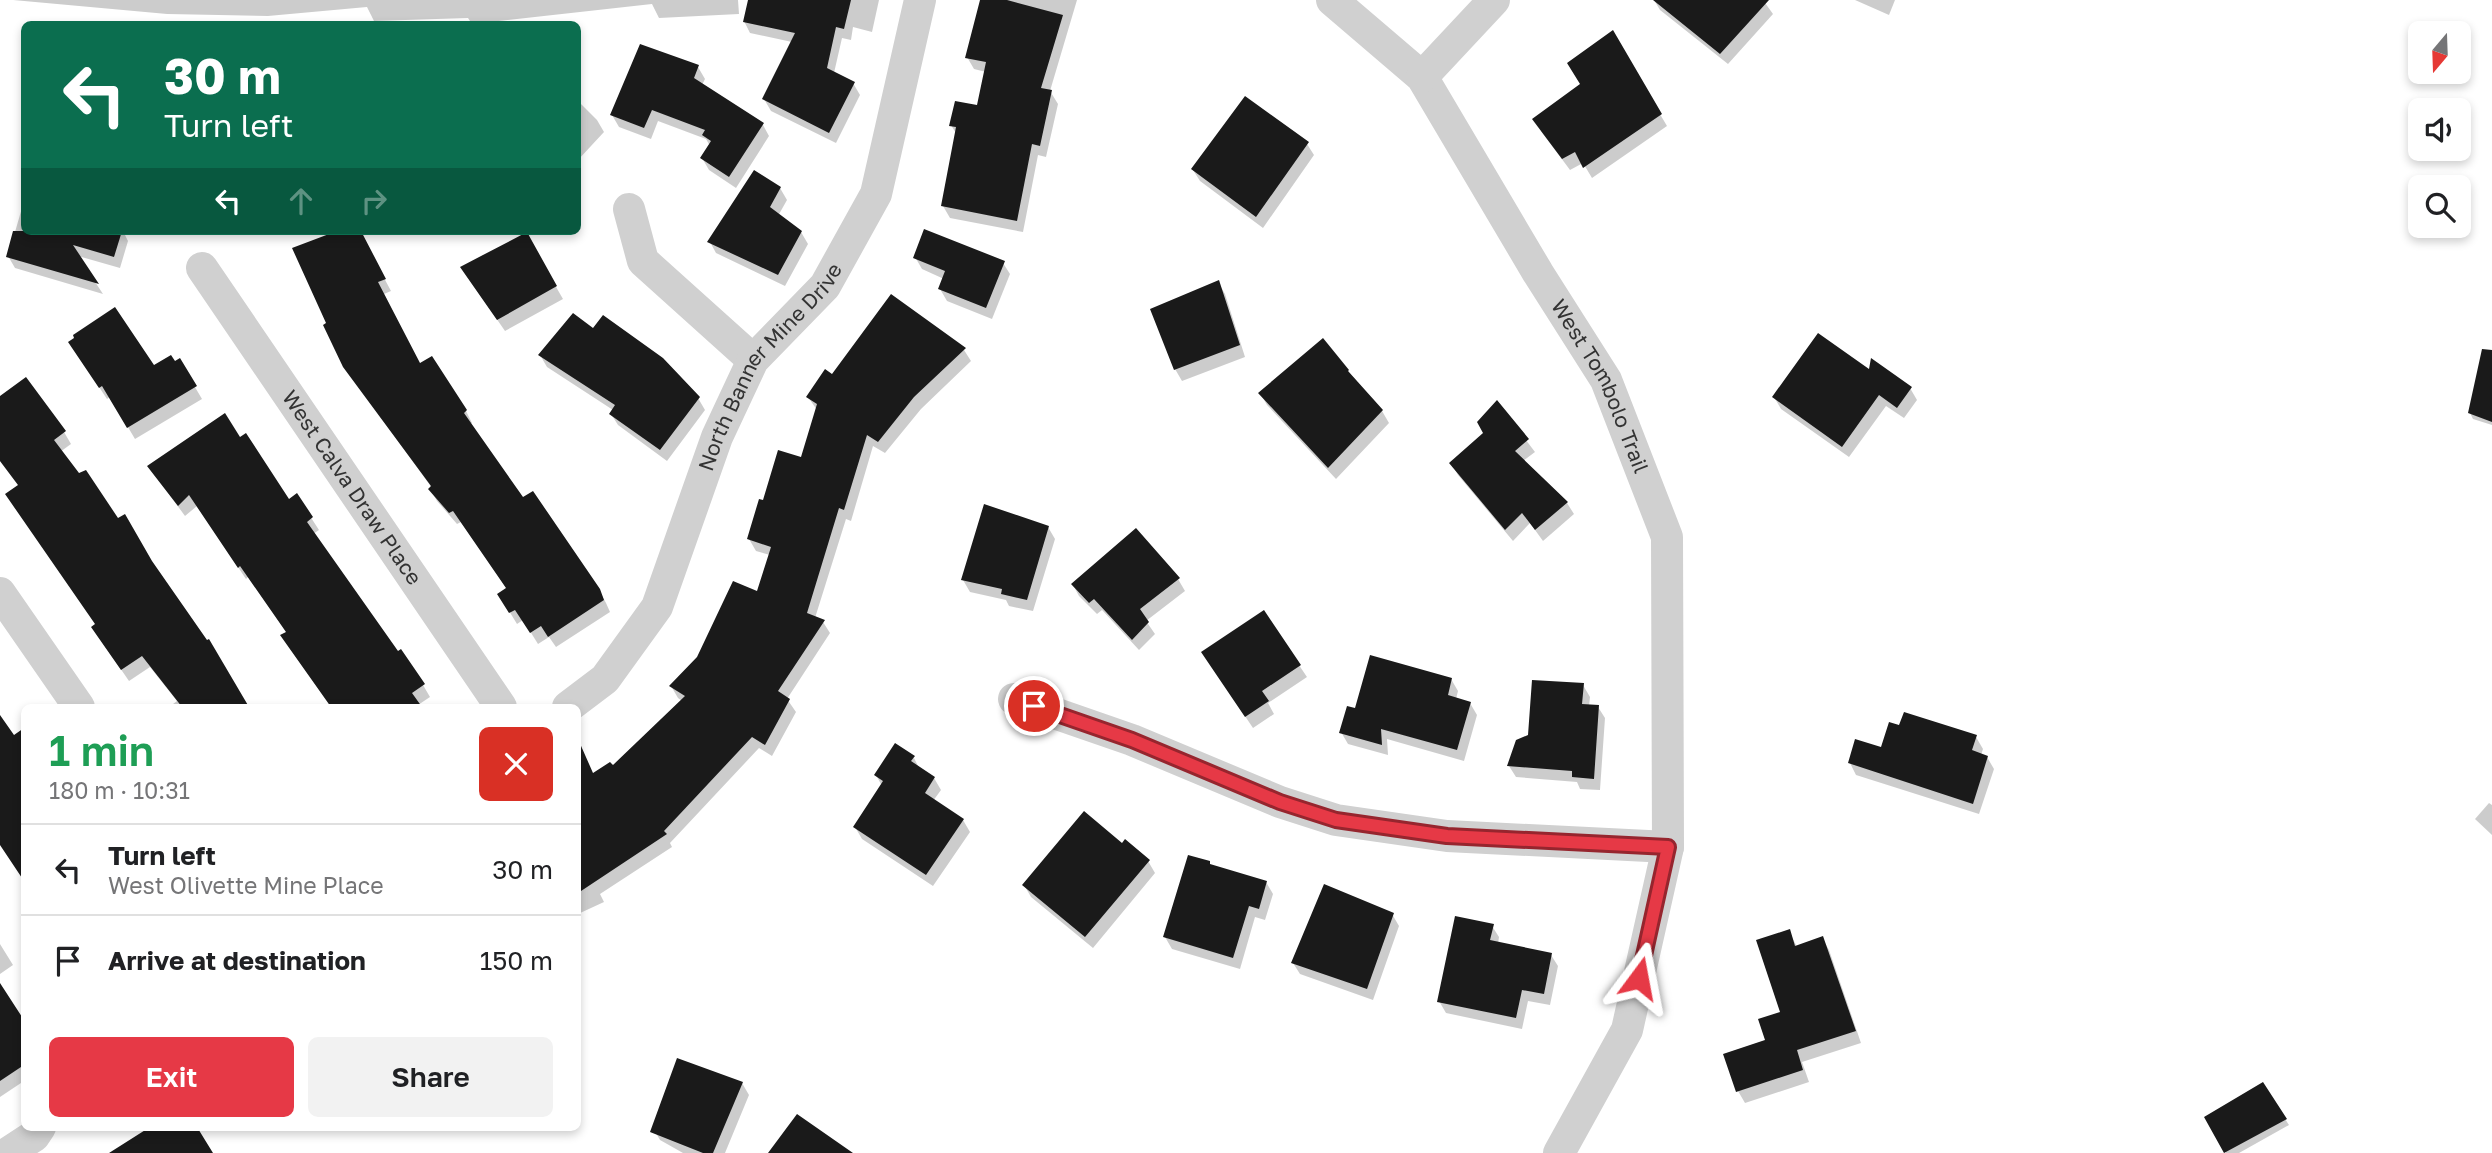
<!DOCTYPE html>
<html lang="en">
<head>
<meta charset="utf-8">
<style>
  :root { --surface:#fff; --page:#f2f2f2; --text:#202124; --muted:#757577; --line:#e0e0e0; --accent:#e63946 }
  body { margin:0; font-family:"Golos Text",sans-serif; background:var(--page); color:var(--text); height:100vh; display:flex; flex-direction:column; font-size:26px; white-space:nowrap }
  * { box-sizing:border-box; margin:0 }
  p { font-size:23px; color:var(--muted) }
  .icon { flex:none; width:38px; height:38px; fill:none; stroke:currentColor; stroke-width:2; stroke-linecap:round; stroke-linejoin:round }
  .map { position:relative; flex:1; overflow:hidden }
  .sheet { position:absolute; left:21px; top:704px; width:560px; height:427px; display:flex; flex-direction:column; background:var(--surface); border-radius:10px; box-shadow:0 4px 10px #0003 }
  .sheet>* { flex:none }
  .guide { position:absolute; left:21px; top:21px; width:560px; height:214px; border-radius:10px; box-shadow:0 4px 10px #0003; background:#0b6e4f; color:#fff; overflow:hidden }
  .needle { width:46px; rotate:199deg }
  .buttons { position:absolute; left:2408px; top:21px; display:grid; gap:14px }
  .buttons a { display:grid; place-items:center; width:63px; height:63px; border-radius:10px; background:var(--surface); box-shadow:0 4px 10px #0003; font-size:35px }
  .pin { position:absolute; display:grid; place-items:center; width:60px; height:60px; color:#fff; margin:-30px; border:4px solid #fff; border-radius:50%; box-shadow:0 2px 7px #0007 }
  .me { position:absolute; width:77px; margin:-38px; rotate:13deg; stroke-linejoin:round; filter:drop-shadow(0 0 5px #0008) }
  .turn { display:flex; align-items:center; gap:24px; height:147px; padding:0 28px; font-size:32px }
  .turn .icon { width:91px; height:91px; stroke-width:2.5 }
  .turn b { display:block; font-size:49px; line-height:60px }
  .lanes { display:flex; align-items:center; height:66px; padding:0 28px; background:#0003; justify-content:center; gap:35px; direction:ltr }
  .lanes .off { opacity:.35 }
  .round { display:grid; place-items:center; flex:none; width:74px; height:74px; border-radius:10px; background:var(--page) }
  .headline { display:flex; align-items:center; justify-content:space-between; height:119px; padding:0 28px }
  h1 { font-size:42px; font-weight:600; line-height:52px; color:#1e9e55 }
  .cta { display:flex; gap:14px; margin-top:auto; padding:14px 28px }
  .cta a { flex:1; height:80px; border-radius:10px; background:var(--accent); color:#fff; font-size:28px; font-weight:600; line-height:80px; text-align:center }
  .cta a+a { background:var(--page); color:var(--text) }
  ul { padding:0; list-style:none }
  li { display:flex; align-items:center; gap:21px; height:91px; padding:0 28px; border-top:2px solid var(--line) }
  li div { flex:1 }
  li b { display:block; font-size:26px }
  li em { font-style:normal }
  .map>svg:first-child { display:block }
  .shadow { fill:#0003 }
  .building { fill:#1a1a1a }
  .lines { fill:none; stroke-linecap:round; stroke-linejoin:round }
  .minor { stroke:#d0d0d0; stroke-width:32 }
  .route-casing { stroke:#96252e; stroke-width:18 }
  .route { stroke:#e63946; stroke-width:12 }
  .labels { text-anchor:middle; stroke-width:7; stroke-linejoin:round; paint-order:stroke }
  .street-label { font-size:21px; fill:#333; stroke:#fff }
</style>
</head>
<body>
<div class="map">
<svg width="2492" height="1153" viewBox="0 0 2492 1153">
  <rect width="100%" height="100%" fill="#fff"/>
  <path class="shadow" d="M13,0H738L739,14L659,18L652,4L472,24L468,18L374,21L367,7L268,16L167,14Z
    M751,0H879L872,32L853,27L851,40L842,38L834,73L853,83L860,95L836,143L771,111L764,99L792,42L750,33L744,21Z
    M982,0H1077L1050,91L1058,104L1046,157L1038,155L1023,232L950,218L943,206L957,135L951,125L978,108L986,72L974,69L967,57Z
    M1654,0H1763L1773,14L1728,64L1660,10Z
    M1855,0H1895L1889,15Z
    M1612,33L1667,126L1592,178L1583,163L1570,170L1541,131L1582,85Z
    M698,67L705,79L702,85L763,125L769,136L736,188L709,170L702,158L710,146L706,139L658,121L651,139L619,127L612,115Z
    M578,101L597,120L604,132L578,160Z
    M1307,144L1314,155L1263,228L1200,181L1193,170Z
    M780,188L787,200L778,216L801,232L808,244L785,286L716,253L710,242Z
    M24,201V231H123L128,241L120,268L78,256L103,294L15,268L8,256Z
    M342,231H359L391,291L384,294L420,365L466,411L472,423L470,424L523,499L599,590L606,603L610,612L556,647L549,637L538,644L523,620L517,624L506,606L507,589L461,522L457,524L437,501L430,489L432,488L353,379L329,324Z
    M526,235L563,299L505,331L469,279Z
    M915,257L1003,263L1010,274L992,319L947,301L940,289L944,279L922,269Z
    M1218,282L1225,294L1245,357L1182,381L1175,369Z
    M964,350L971,361L921,409L885,453L873,446L851,521L846,519L815,618L823,622L830,633L787,699L796,712L772,756L759,748L670,843L672,847L600,894L604,902L578,914V773L588,765L593,775L612,768L682,701L678,698L671,686L758,594L770,555L756,551L749,539L764,502L802,459L817,410L808,397L832,376Z
    M77,354L154,368L179,360L202,399L135,439L110,397L107,399Z
    M540,355L698,398L705,410L667,461L618,425L611,414L613,410L547,367Z
    M1348,371L1382,411L1389,423L1336,479L1267,405L1260,393Z
    M1870,372L1910,388L1917,400L1904,418L1886,406L1849,457L1781,409L1774,397Z
    M2492,396V425L2473,419L2470,413Z
    M0,398L64,432L71,444L60,452L150,562L247,707H169L177,701L150,667L129,681L100,639L97,625L19,486L0,461Z
    M1497,402L1535,452L1523,461L1567,503L1574,514L1543,541L1530,523L1513,541L1458,475L1452,464L1485,433Z
    M239,440L289,501L297,496L319,530L313,534L397,654L401,652L423,685L430,697L418,705L420,707H331L289,647L287,633L248,577L246,579L197,506L185,516L149,467Z
    M1048,527L1055,539L1033,611L1009,606L1006,600L970,592L963,580Z
    M1178,579L1185,591L1146,621L1155,634L1139,650L1102,610L1097,614L1079,596L1073,585Z
    M1264,613L1307,677L1268,703L1274,714L1253,728L1210,664Z
    M1451,679L1458,691L1456,699L1470,703L1477,715L1464,761L1387,739L1388,755L1348,744L1341,732L1356,710Z
    M1583,685L1590,697L1589,706L1598,707L1605,718L1600,790L1580,789L1577,782L1516,777L1509,766L1530,736Z
    M0,718L14,737L24,730V880L0,844Z
    M1976,737L1983,749L1981,755L1987,757L1994,769L1979,814L1856,775L1850,763L1882,749Z
    M914,758L920,770L934,778L941,790L933,801L963,820L970,832L933,886L862,839L855,827L882,786L876,775Z
    M2489,803L2492,805V835L2475,819Z
    M1122,846L1148,861L1155,873L1093,948L1031,897L1024,885Z
    M1211,866L1266,882L1273,894L1265,920L1255,917L1240,969L1172,949L1165,937Z
    M1392,914L1399,926L1373,1000L1300,974L1293,963Z
    M1492,926L1499,937L1498,944L1551,955L1558,966L1550,1005L1528,1001L1522,1029L1446,1013L1439,1001Z
    M1789,931L1797,947L1822,938L1829,950L1861,1043L1802,1062L1809,1082L1745,1103L1738,1091L1782,1013Z
    M0,944L13,965L0,974Z
    M0,987L24,1024V1081L0,1097Z
    M742,1083L749,1095L725,1153H683L660,1140L653,1128Z
    M2262,1084L2289,1125L2239,1153H2226L2206,1117Z"/>
  <path class="building" d="M748,0H851L844,29L836,27L827,68L855,82L829,133L762,99L795,33L743,22Z
    M980,0H1007L1063,15L1041,88L1052,90L1040,146L1032,144L1017,221L941,206L956,127L949,126L955,101L977,105L986,62L965,58Z
    M1653,0H1769L1720,54Z
    M1613,30L1662,114L1583,168L1575,152L1562,159L1532,119L1580,84L1567,63Z
    M640,44L699,65L694,78L764,123L729,177L700,158L711,141L702,135L705,130L652,110L644,128L610,115Z
    M1245,96L1309,142L1256,217L1191,169Z
    M754,170L781,187L770,207L802,231L778,275L707,242Z
    M924,229L1005,261L986,308L938,289L945,271L913,258Z
    M13,231H122L114,257L73,245L99,284L6,257Z
    M337,231H361L386,279L378,282L420,363L432,356L467,410L464,413L523,497L533,491L600,589L604,600L548,637L541,626L530,633L515,610L509,613L497,594L506,588L453,511L449,513L428,489L431,486L343,367L323,325L326,323L292,248Z
    M527,232L557,286L497,320L460,267Z
    M1219,280L1240,345L1174,370L1150,309Z
    M891,294L966,348L914,397L878,442L867,435L844,510L839,508L807,613L825,620L778,691L790,699L765,745L752,737L664,831L667,834L578,893V739L593,773L610,762L613,765L685,696L669,686L697,657L733,581L757,591L771,547L747,539L759,499L763,500L778,450L801,457L817,404L806,397L825,369L832,374Z
    M115,307L154,365L171,355L175,361L180,358L197,386L127,428L102,386L99,388L68,342L74,338L73,335Z
    M573,313L593,328L603,315L663,358L700,397L660,450L609,414L615,405L538,355Z
    M1818,333L1869,369L1871,358L1912,387L1897,408L1879,395L1842,447L1772,397Z
    M1323,338L1349,370L1348,371L1383,410L1328,468L1258,393Z
    M2482,349L2492,350V422L2468,413Z
    M26,377L66,431L54,440L79,473L86,470L118,518L125,514L152,561L207,640L209,639L249,707H182L142,656L121,670L91,627L95,624L5,494L18,485L0,461V396Z
    M1497,400L1529,439L1515,451L1568,502L1535,530L1522,513L1505,530L1449,463L1483,433L1477,422Z
    M225,413L240,437L246,433L289,499L297,493L313,517L307,522L398,651L401,649L425,684L412,693L422,707H331L280,635L286,632L240,566L238,568L189,495L178,506L147,466Z
    M984,504L1049,526L1027,600L1001,594L1002,589L961,580Z
    M1136,528L1180,578L1140,609L1149,622L1132,640L1094,599L1089,603L1071,584Z
    M1264,610L1301,665L1262,691L1269,701L1245,717L1201,652Z
    M1370,655L1452,678L1448,695L1471,702L1457,750L1381,729L1382,745L1339,733L1347,706L1355,708Z
    M1532,680L1584,683L1582,704L1599,705L1594,779L1572,777V771L1507,766L1516,740L1528,735Z
    M1904,712L1977,735L1972,750L1988,756L1973,804L1848,763L1855,739L1881,747L1889,722L1899,725Z
    M0,715L14,735L24,728V881L0,845Z
    M895,743L915,756L911,761L935,777L925,793L964,819L926,875L853,827L883,781L874,775Z
    M1084,811L1122,843L1125,839L1150,860L1085,937L1022,885Z
    M1188,855L1210,861V864L1267,881L1259,909L1249,906L1233,958L1163,937Z
    M1324,884L1394,913L1367,989L1291,963Z
    M1455,916L1494,924L1490,940L1552,953L1544,994L1522,990L1516,1018L1437,1002Z
    M1790,929L1795,946L1823,936L1856,1031L1797,1050L1803,1070L1736,1092L1723,1054L1765,1040L1758,1019L1780,1012L1756,940Z
    M0,983L24,1020V1065L0,1081Z
    M677,1058L743,1082L713,1153H703L650,1132Z
    M2263,1082L2287,1119L2224,1153L2204,1117Z
    M797,1114L853,1153H768Z
    M150,1127H197L213,1153H109Z"/>
  <g class="lines">
    <g class="minor">
      <path id="s1" d="M1332,0L1422,77L1538,273L1606,380L1667,537L1668,847L1627,1030L1559,1153"/>
      <path d="M1422,77L1494,0"/>
      <path d="M629,209L643,261L753,360"/>
      <path id="s2" d="M202,268L501,707"/>
      <path d="M0,593L79,707"/>
      <path d="M1014,699L1132,740L1280,802L1336,820L1447,836L1668,847"/>
      <path id="s3" d="M568,707L605,679L657,607L717,437L753,360L825,286L876,194L920,0"/>
      <path d="M8,1153L34,1136L40,1127"/>
    </g>
  </g>
  <g class="lines">
    <defs>
      <path id="route" d="M1034,706L1132,740L1280,802L1336,820L1447,836L1668,847L1639,978"/>
    </defs>
    <use href="#route" class="route-casing"/>
    <use href="#route" class="route"/>
  </g>
  <g class="labels">
    <g class="street-label">
      <text dy="7" stroke="none"><textPath href="#s3" startOffset="404">North Banner Mine Drive</textPath></text>
      <text dy="7" stroke="none"><textPath href="#s1" startOffset="476">West Tombolo Trail</textPath></text>
      <text dy="7" stroke="none"><textPath href="#s2" startOffset="266">West Calva Draw Place</textPath></text>
    </g>
  </g>
</svg>
<div class="buttons">
<a><svg class="needle" viewBox="-14 -14 28 28"><path d="M0-13l5 13h-10z" fill="#e53935"/><path d="M0 13l5-13h-10z" fill="#757577"/></svg></a>
<a><svg class="icon" aria-label="sound" viewBox="0 0 24 24"><path d="M4 9h4l5-4v14l-5-4H4zM17 9q2 3 0 6"/></svg></a>
<a><svg class="icon" aria-label="search" viewBox="0 0 24 24"><circle cx="10" cy="10" r="6"/><path d="M15 15l6 6"/></svg></a>
</div>
<div class="pin" style="left:1034px;top:706px;background:#d93025"><svg class="icon" aria-label="arrive" viewBox="0 0 24 24"><path d="M6 21V4h12l-3 4 3 4H6"/></svg></div>
<svg class="me" style="left:1639px;top:978px" viewBox="-20 -20 40 40"><path d="M0-17L14 15 0 8-14 15z" fill="#e63946" stroke="#fff" stroke-width="4"/></svg>
<div class="guide">
<div class="turn"><svg class="icon" aria-label="left" viewBox="0 0 24 24"><path d="M17 20v-9H6M10 6l-5 5 5 5"/></svg><div><b>30 m</b>Turn left</div></div>
<div class="lanes"><svg class="icon" aria-label="left" viewBox="0 0 24 24"><path d="M17 20v-9H6M10 6l-5 5 5 5"/></svg><svg class="icon off" aria-label="ahead" viewBox="0 0 24 24"><path d="M12 20V5M6 11l6-6 6 6"/></svg><svg class="icon off" aria-label="right" viewBox="0 0 24 24"><path d="M7 20v-9h11M14 6l5 5-5 5"/></svg></div>
</div>
<section class="sheet">
<div class="headline"><div><h1>1 min</h1><p>180 m · 10:31</p></div><a class="round" style="background:#d93025;color:#fff"><svg class="icon" aria-label="close" viewBox="0 0 24 24"><path d="M6 6l12 12M18 6L6 18"/></svg></a></div>
<ul>
<li><svg class="icon" aria-label="left" viewBox="0 0 24 24"><path d="M17 20v-9H6M10 6l-5 5 5 5"/></svg><div><b>Turn left</b><p>West Olivette Mine Place</p></div><em>30 m</em></li>
<li><svg class="icon" aria-label="arrive" viewBox="0 0 24 24"><path d="M6 21V4h12l-3 4 3 4H6"/></svg><div><b>Arrive at destination</b></div><em>150 m</em></li>
</ul>
<div class="cta"><a>Exit</a><a>Share</a></div>
</section>
</div>
</body>
</html>
